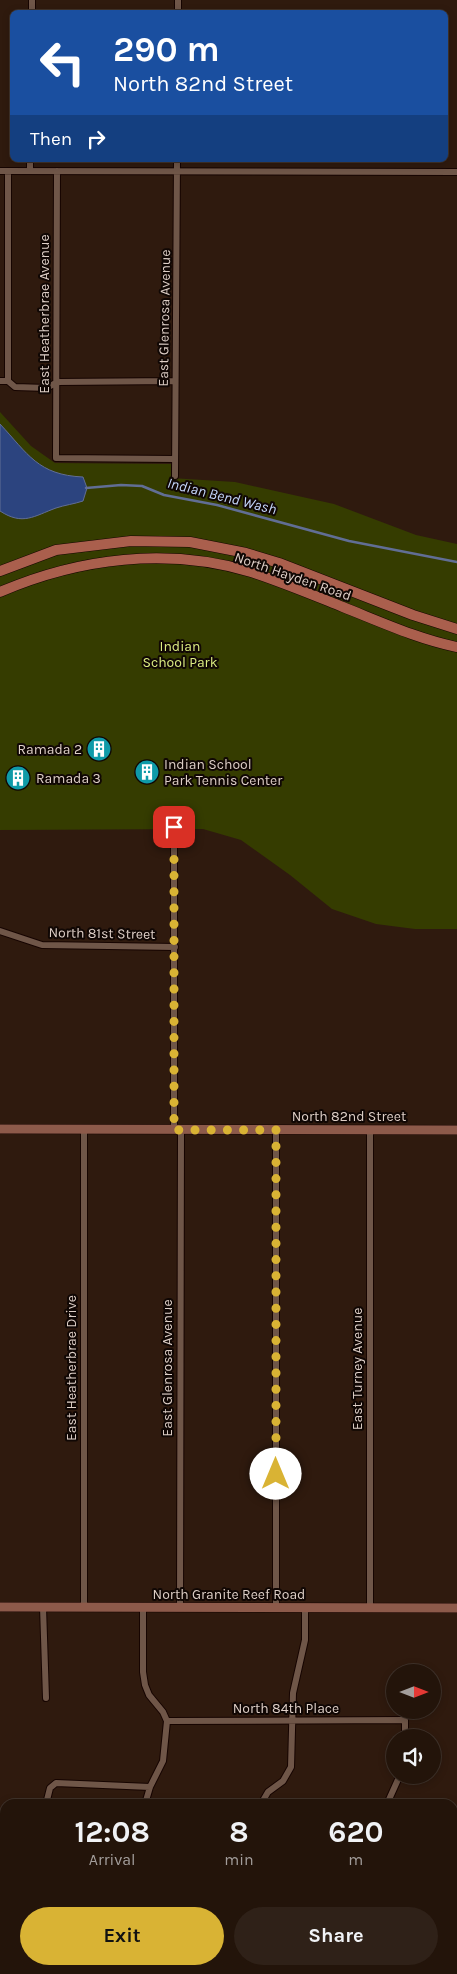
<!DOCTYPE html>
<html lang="en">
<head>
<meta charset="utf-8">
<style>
  :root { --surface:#23140a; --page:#2f2118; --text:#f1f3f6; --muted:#a39e9c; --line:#40332b; --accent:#d9b334 }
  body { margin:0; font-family:Karla,sans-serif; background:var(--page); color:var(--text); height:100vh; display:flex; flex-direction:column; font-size:19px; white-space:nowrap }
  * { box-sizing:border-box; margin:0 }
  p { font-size:16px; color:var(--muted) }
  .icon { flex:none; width:28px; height:28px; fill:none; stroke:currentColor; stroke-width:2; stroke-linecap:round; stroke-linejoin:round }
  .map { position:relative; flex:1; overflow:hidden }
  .sheet { position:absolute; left:0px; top:1799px; width:458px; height:176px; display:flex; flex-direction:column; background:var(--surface); border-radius:15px 15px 0 0; box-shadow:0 2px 8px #0003,0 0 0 1px var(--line) }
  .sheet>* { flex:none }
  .top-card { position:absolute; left:10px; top:10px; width:438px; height:152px; border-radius:8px; box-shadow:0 2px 8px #0003,0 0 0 1px var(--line); background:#1a4fa0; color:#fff; overflow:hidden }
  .needle { width:32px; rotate:90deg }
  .fabs { position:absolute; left:386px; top:1664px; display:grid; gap:10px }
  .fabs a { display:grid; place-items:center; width:55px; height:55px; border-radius:50%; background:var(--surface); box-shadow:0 2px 8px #0003,0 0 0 1px var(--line); font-size:25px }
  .pin { position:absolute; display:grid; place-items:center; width:42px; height:42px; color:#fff; margin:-21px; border-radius:10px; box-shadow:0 2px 8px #0006 }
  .me { position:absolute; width:55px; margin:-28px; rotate:0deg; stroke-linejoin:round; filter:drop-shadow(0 0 4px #0008) }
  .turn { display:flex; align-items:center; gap:18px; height:105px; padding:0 20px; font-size:22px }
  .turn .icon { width:65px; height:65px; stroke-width:2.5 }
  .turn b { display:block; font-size:35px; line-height:42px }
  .then { display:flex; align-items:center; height:48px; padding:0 20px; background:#0003; gap:10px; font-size:19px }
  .eta { display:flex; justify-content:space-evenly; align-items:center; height:85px; text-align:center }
  .eta b { font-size:30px; font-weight:700; line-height:35px }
  .cta { display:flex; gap:10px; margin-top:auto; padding:10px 20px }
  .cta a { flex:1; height:58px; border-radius:30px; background:var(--accent); color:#111; font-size:20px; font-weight:700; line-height:58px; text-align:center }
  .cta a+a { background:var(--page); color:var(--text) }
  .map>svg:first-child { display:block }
  .green { fill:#353c00 }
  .water { fill:#2c447f; stroke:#616e95 }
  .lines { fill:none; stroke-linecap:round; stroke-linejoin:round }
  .stream { stroke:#616e95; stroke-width:2.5 }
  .street-casing { stroke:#160400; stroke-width:8 }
  .secondary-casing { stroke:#160400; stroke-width:10 }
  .primary-casing { stroke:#160400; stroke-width:11 }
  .street { stroke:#6f5648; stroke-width:6 }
  .secondary { stroke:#8d5a4a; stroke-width:9 }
  .primary { stroke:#aa5f4d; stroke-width:10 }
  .route { stroke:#d9b334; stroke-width:9; stroke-dasharray:0 16.2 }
  .labels { text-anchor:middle; stroke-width:4; stroke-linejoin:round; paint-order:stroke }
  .street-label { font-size:14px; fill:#decfc7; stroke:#100704 }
  .park-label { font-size:14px; fill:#dced82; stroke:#100704 }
  .poi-label { font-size:14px; fill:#decfc7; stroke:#100704; text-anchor:start }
  .water-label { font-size:15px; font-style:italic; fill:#c5d7fb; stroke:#100704 }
</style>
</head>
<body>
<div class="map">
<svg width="457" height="1974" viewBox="0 0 457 1974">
  <rect width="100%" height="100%" fill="#2f1a0e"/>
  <path class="green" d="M0,412L31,446L55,463L171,464V478L235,482L334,504L416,535L457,544V929H415L376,924L332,909L290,875L241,840L203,829L0,830Z"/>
  <path class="water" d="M0,424C28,454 38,475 83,477L87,488L83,501C74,504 65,505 56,508C34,516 23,526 0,511Z"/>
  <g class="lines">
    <path class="stream" d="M86,488L121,485L142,486L164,495L217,505L349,541L457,562"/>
    <defs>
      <path id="street" d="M32,12V0
        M178,12V0
        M0,171L457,172
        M30,171V160
        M57,171L56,458L175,459
        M0,381H8L15,387L47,388L57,382L175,381
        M8,381V171
        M175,476L177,160
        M174,827V1130
        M0,931L42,945L175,947
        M43,1607L46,1698
        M84,1607V1130
        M143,1607V1672L145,1685L149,1695L163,1712L167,1721L163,1761L150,1787L145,1804
        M180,1607L181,1130
        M276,1607V1130
        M370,1608V1130
        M167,1721L405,1720V1738
        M46,1804L50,1788L56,1783L150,1787
        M261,1804L268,1792L283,1781L291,1767L293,1693L305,1640V1608
        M387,1804L400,1775
        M452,1897L457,1890
        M21,1974L22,1970
        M118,1974L119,1970
        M223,1974L224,1970
        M330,1974V1970
        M436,1974L437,1970"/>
      <path id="secondary" d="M0,1129L457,1130
        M0,1607L457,1608"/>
      <path id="primary" d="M0,571L56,550L131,541L190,542L246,553L279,563L413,615L457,629
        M0,592C79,558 167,547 251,572C282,582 313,595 343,607C381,622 418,639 457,647"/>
    </defs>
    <use href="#street" class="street-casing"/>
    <use href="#secondary" class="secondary-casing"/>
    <use href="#primary" class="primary-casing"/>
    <use href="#street" class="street"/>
    <use href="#secondary" class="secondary"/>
    <use href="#primary" class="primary"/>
  </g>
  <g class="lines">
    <path class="route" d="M174,827V1130H276V1474"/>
  </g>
  <defs>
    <symbol id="building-disc" viewBox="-11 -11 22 22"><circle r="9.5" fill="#0f9aa8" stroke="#100704"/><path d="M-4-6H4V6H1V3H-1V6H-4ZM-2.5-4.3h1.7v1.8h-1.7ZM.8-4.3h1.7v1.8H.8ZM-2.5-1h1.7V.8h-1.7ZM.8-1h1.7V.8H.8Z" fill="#fff"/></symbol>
  </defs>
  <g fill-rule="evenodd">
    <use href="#building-disc" x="85" y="735" width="28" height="28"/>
    <use href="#building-disc" x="133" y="758" width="28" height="28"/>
    <use href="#building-disc" x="4" y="764" width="28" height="28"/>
  </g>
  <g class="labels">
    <g class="street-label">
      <text transform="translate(44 314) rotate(-90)" y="5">East Heatherbrae Avenue</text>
      <text transform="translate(164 318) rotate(-89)" y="5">East Glenrosa Avenue</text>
      <text transform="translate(293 576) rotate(19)" y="5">North Hayden Road</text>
      <text transform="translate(102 933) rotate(1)" y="5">North 81st Street</text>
      <text x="349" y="1121">North 82nd Street</text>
      <text transform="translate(71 1368) rotate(-90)" y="5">East Heatherbrae Drive</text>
      <text transform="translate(167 1368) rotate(-90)" y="5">East Glenrosa Avenue</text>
      <text transform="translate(357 1369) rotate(-90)" y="5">East Turney Avenue</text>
      <text x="229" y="1599">North Granite Reef Road</text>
      <text x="286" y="1713">North 84th Place</text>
    </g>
    <g class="park-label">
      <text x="180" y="651">Indian<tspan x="180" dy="16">School Park</tspan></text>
    </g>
    <g class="poi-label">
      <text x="82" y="754" text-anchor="end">Ramada 2</text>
      <text x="164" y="769">Indian School<tspan x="164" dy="16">Park Tennis Center</tspan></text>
      <text x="36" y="783">Ramada 3</text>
    </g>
    <g class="water-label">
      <text transform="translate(222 496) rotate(14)" y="5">Indian Bend Wash</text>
    </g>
  </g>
</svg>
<div class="fabs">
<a><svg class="needle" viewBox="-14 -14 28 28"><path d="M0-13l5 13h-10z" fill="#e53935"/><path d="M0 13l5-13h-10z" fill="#a39e9c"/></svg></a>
<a><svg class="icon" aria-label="sound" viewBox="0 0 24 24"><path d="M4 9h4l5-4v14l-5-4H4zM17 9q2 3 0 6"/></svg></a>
</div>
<div class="pin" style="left:174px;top:827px;background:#d93025"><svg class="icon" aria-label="arrive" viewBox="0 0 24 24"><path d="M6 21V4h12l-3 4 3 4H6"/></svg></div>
<svg class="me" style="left:276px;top:1474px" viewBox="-20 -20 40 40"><circle r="19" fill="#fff"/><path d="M0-13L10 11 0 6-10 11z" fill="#d9b334"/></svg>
<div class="top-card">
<div class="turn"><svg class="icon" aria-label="left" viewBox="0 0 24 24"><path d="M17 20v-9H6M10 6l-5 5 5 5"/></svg><div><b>290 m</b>North 82nd Street</div></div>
<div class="then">Then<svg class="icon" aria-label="right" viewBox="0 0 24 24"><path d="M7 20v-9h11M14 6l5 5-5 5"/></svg></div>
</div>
<section class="sheet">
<div class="eta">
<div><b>12:08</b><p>Arrival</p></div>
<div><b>8</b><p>min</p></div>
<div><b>620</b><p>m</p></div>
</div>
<div class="cta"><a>Exit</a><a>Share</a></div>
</section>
</div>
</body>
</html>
